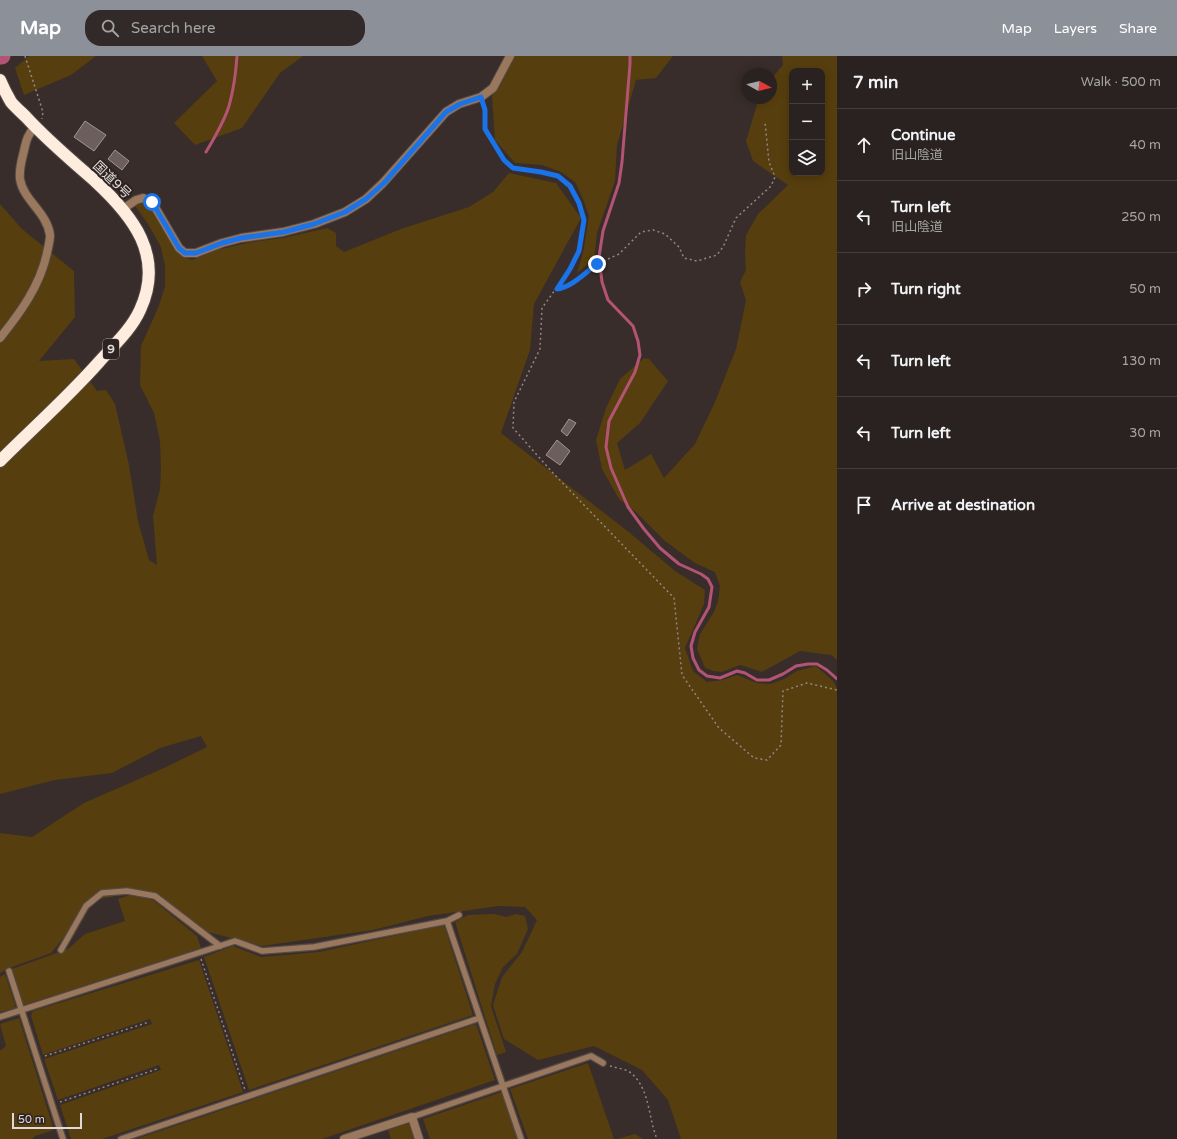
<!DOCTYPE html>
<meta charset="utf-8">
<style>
:root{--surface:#2a2220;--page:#322a29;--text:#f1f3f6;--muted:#a5a4a5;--line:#463f3e;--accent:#8c9099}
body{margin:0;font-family:"Varela Round","Noto Sans JP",sans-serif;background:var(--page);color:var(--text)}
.controls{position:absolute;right:12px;top:12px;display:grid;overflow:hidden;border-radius:8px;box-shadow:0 2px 10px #0003}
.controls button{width:36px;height:36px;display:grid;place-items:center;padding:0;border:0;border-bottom:1px solid var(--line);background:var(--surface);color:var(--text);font:20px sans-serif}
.compass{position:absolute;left:741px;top:12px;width:36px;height:36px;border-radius:50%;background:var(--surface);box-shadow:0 2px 10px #0003;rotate:98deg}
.scale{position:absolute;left:12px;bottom:10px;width:70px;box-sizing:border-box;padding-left:4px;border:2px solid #e0d9d7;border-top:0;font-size:11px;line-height:14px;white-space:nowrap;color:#e0d9d7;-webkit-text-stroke:3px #2d2320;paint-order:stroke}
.stop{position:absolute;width:12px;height:12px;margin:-9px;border:3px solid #1a73e8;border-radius:50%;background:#fff}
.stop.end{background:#1a73e8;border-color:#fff;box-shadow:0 1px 4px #0008}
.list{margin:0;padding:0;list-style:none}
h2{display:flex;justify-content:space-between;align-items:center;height:52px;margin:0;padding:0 16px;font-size:17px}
h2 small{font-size:13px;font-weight:400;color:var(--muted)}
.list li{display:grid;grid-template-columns:26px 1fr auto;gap:12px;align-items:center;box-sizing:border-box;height:72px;padding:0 16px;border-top:1px solid var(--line)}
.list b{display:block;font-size:15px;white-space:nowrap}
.list p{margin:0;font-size:13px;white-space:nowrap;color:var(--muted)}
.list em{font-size:13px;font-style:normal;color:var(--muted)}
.icon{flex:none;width:22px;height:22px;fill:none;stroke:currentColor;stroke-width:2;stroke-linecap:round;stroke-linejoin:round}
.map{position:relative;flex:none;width:837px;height:1083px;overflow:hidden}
header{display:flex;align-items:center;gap:24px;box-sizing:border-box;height:56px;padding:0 20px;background:var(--accent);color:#fff}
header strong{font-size:19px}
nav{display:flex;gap:22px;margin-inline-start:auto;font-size:14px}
.search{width:280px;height:36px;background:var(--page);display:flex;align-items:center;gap:10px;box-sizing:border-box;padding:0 14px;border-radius:16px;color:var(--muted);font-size:15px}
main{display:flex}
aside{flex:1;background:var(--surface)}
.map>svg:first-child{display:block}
.green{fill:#563e0e;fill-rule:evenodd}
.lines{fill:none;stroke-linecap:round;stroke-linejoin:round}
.stream{stroke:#b45474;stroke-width:3}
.river{stroke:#b45474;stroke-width:17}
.building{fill:#6b5e5d;stroke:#a39594}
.lane-casing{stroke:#534946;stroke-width:8}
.street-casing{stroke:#534946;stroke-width:10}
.highway-casing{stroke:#534946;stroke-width:14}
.path{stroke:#918885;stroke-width:1.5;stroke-dasharray:2 3;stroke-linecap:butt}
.lane{stroke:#9a785d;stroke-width:5.5}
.street{stroke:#9a785d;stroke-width:8}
.highway{stroke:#feeddf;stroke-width:12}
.route{stroke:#1a73e8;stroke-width:5}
.labels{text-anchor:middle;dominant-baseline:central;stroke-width:4;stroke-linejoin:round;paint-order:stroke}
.shield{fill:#2d2320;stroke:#aaa2a0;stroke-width:1}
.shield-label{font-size:12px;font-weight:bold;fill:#e0d9d7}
.street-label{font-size:13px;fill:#e0d9d7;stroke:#2d2320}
</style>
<header>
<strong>Map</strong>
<div class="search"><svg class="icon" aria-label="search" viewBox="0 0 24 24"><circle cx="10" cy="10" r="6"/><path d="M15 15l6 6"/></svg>Search here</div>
<nav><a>Map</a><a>Layers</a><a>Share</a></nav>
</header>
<main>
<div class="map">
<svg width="837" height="1083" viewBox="0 0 837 1083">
<rect width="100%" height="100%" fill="#382d2a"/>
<path class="green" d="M29,0H96L71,19L24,39L15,12Z
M202,0H303L280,17L242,72L195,89L174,67L217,25Z
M506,0H673L656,22L636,24L617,89L615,125L597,177L594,204L577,217L583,197L589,160L583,143L575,126L561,116L542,109L515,107L495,84L492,40L505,16Z
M782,0H837V604L831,599L800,595L762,616L740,609L722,616L713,615L705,612L697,593L700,578L714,556L718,545L720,530L715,516L695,507L665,485L636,456L619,443L602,413L596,384L606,352L620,323L644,302L649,303L668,325L640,367L617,387L625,414L651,398L664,422L695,388L715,346L736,293L746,244L740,226L746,214L745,198L746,179L758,158L788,129L753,105L746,85L759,42H771V23L783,9ZM792,15H822V117H792Z
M509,117L556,127L581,162L534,248L530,294L501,377L630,477L675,515L705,534L704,548L685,592L693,615L707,626L723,624L737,619L757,627L770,628L784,623L797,615L816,610L833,625L837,632V1083H681L668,1044L642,1014L594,990L538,1004L504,983L493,949L502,921L522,896L537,864L525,851L498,850L428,860L373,874L262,890L204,875L165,844L135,836L95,844L51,897L12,911L0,917V777L32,781L84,747L164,712L207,691L201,680L160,692L112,717L55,724L0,738V148L22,173L74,215L75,261L39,305L74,303L97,335L106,334L115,348L129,409L138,465L149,504L157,509L153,460L160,433L161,413L160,385L154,357L140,329L141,290L158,252L165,231V210L161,191L148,168L135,150L139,146L145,147L156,159L179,196L184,201L192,204L217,194L252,186L283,182L327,172L336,177V190L344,196L401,173L469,151L493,136Z
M130,839L153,844L197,880L201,892L24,949L12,913L68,893L85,878L125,865L118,843Z
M495,858L506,861L516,858L525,860L528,873L517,898L503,911L495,928L491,950L506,996L497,999L455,866L468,859Z
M444,869L473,959L249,1034L204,901L233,890L261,901L319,896Z
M199,904L243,1036L102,1083H71L60,1049L161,1014L159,1009L58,1044L44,1003L152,968L150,963L43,999L31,960L33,955Z
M5,918L16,952L0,956V921Z
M19,962L54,1074L35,1080L32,1083H0V995L6,990L0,968Z
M476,968L495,1024L322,1083H136Z
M588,1007L614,1083H528L510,1033Z
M502,1036L518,1083H430L423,1063Z
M410,1067L415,1083H391L388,1074Z
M635,1078L643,1083H617Z"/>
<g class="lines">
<path class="stream" d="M630,0V8L622,106L619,127L603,175L599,201L602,226L608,244L633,270L638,285L640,299L635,316L609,365L606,391L611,412L628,451L644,473L660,492L679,508L701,518L708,523L712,531L709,551L695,576L691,590L693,602L699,614L707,620L720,622L737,615L745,617L757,624H769L783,618L796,610L808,608H817L827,614L837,623
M206,96C215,81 224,66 229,50C233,36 236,15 237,0"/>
<path class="river" d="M0,0H2"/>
</g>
<path class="building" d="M85,65L106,79L94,95L74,81Z
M115,94L129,105L122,114L108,103Z
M569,363L576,367L567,380L561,375Z
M557,384L570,395L560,409L546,399Z"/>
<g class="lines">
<g class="lane-casing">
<path id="lane" d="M447,865L521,1083
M61,894L86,850L102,837L127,835L155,840L220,890
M9,915L63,1083
M0,961L235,885L262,895L314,891L447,865L459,859
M412,1061L591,1000L603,1007
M121,1083L480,962"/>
</g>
<g class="street-casing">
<path id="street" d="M123,153L136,144L143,142L152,146L179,192L185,197H196L222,187L241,182L283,176L314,168L345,156L366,143L383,127L446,56L459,48L481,41L493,32L510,0
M0,282C20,257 40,230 47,197C48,192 50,185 50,179C47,156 23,144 20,123C19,114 21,107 23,99C26,87 26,80 35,71
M344,1083L412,1061L419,1083"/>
</g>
<g class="highway-casing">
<path id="highway" d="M0,24C3,31 7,39 11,46C15,51 21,56 26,61C47,84 71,104 95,125C133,160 165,200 140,254C131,274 113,290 99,306C68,341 33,372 0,405"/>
</g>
<path class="path" d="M25,0L43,56L42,63
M483,49L485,54V73L504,103L513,112L541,116L558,121L570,130L579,147L584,164L579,195L570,213L542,252L540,293L514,346L513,372L553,417L674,542L682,619L719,672L754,702L767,704L781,689L783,635L807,627L837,634
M557,233L563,232L577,224L597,208L619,198L641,176L653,174L665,178L679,191L684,202L697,205L717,199L723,191L736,162L771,130L775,121L769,106L765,66
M201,903L245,1034
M45,1000L149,966
M610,1010C617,1012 626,1013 631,1017C650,1033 648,1061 657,1083
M60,1046L157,1013"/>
<use href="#lane" class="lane"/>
<use href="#street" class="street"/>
<use href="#highway" class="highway"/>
</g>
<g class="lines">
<path class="route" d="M152,146L179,192L185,197H196L222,187L241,182L284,176L314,168L345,156L366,143L384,127L446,56L460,48L481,41L485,54V73L504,104L513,112L541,116L558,120L570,130L579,147L584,164L579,195L570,213L557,233C572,231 585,217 597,208"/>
</g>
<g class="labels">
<rect class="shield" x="103" y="283" width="16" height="20" rx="3"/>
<g class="shield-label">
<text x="111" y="293">9</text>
</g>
<g class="street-label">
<text transform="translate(112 124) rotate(44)">国道9号</text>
</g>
</g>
</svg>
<div class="controls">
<button>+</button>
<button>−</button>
<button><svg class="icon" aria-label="layers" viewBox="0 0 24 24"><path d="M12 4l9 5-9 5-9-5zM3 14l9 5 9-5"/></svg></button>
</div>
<svg class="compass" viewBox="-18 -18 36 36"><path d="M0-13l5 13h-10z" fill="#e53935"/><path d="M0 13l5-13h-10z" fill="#a5a4a5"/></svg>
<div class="scale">50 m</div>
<div class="stop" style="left:152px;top:146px"></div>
<div class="stop end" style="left:597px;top:208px"></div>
</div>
<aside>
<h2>7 min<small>Walk · 500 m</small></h2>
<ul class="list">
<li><svg class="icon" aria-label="ahead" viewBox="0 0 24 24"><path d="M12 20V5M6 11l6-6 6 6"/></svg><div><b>Continue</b><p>旧山陰道</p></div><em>40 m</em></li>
<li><svg class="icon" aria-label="left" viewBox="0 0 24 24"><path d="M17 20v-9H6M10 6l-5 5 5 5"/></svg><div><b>Turn left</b><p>旧山陰道</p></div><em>250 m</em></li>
<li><svg class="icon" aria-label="right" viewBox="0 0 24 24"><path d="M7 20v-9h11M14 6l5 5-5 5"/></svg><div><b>Turn right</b></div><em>50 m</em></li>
<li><svg class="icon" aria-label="left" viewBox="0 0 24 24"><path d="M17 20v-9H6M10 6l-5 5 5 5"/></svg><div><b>Turn left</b></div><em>130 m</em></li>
<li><svg class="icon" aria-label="left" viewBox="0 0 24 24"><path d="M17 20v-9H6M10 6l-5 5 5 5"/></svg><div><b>Turn left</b></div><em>30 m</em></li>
<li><svg class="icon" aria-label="arrive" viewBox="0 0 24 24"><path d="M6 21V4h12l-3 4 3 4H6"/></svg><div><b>Arrive at destination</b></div></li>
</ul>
</aside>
</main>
